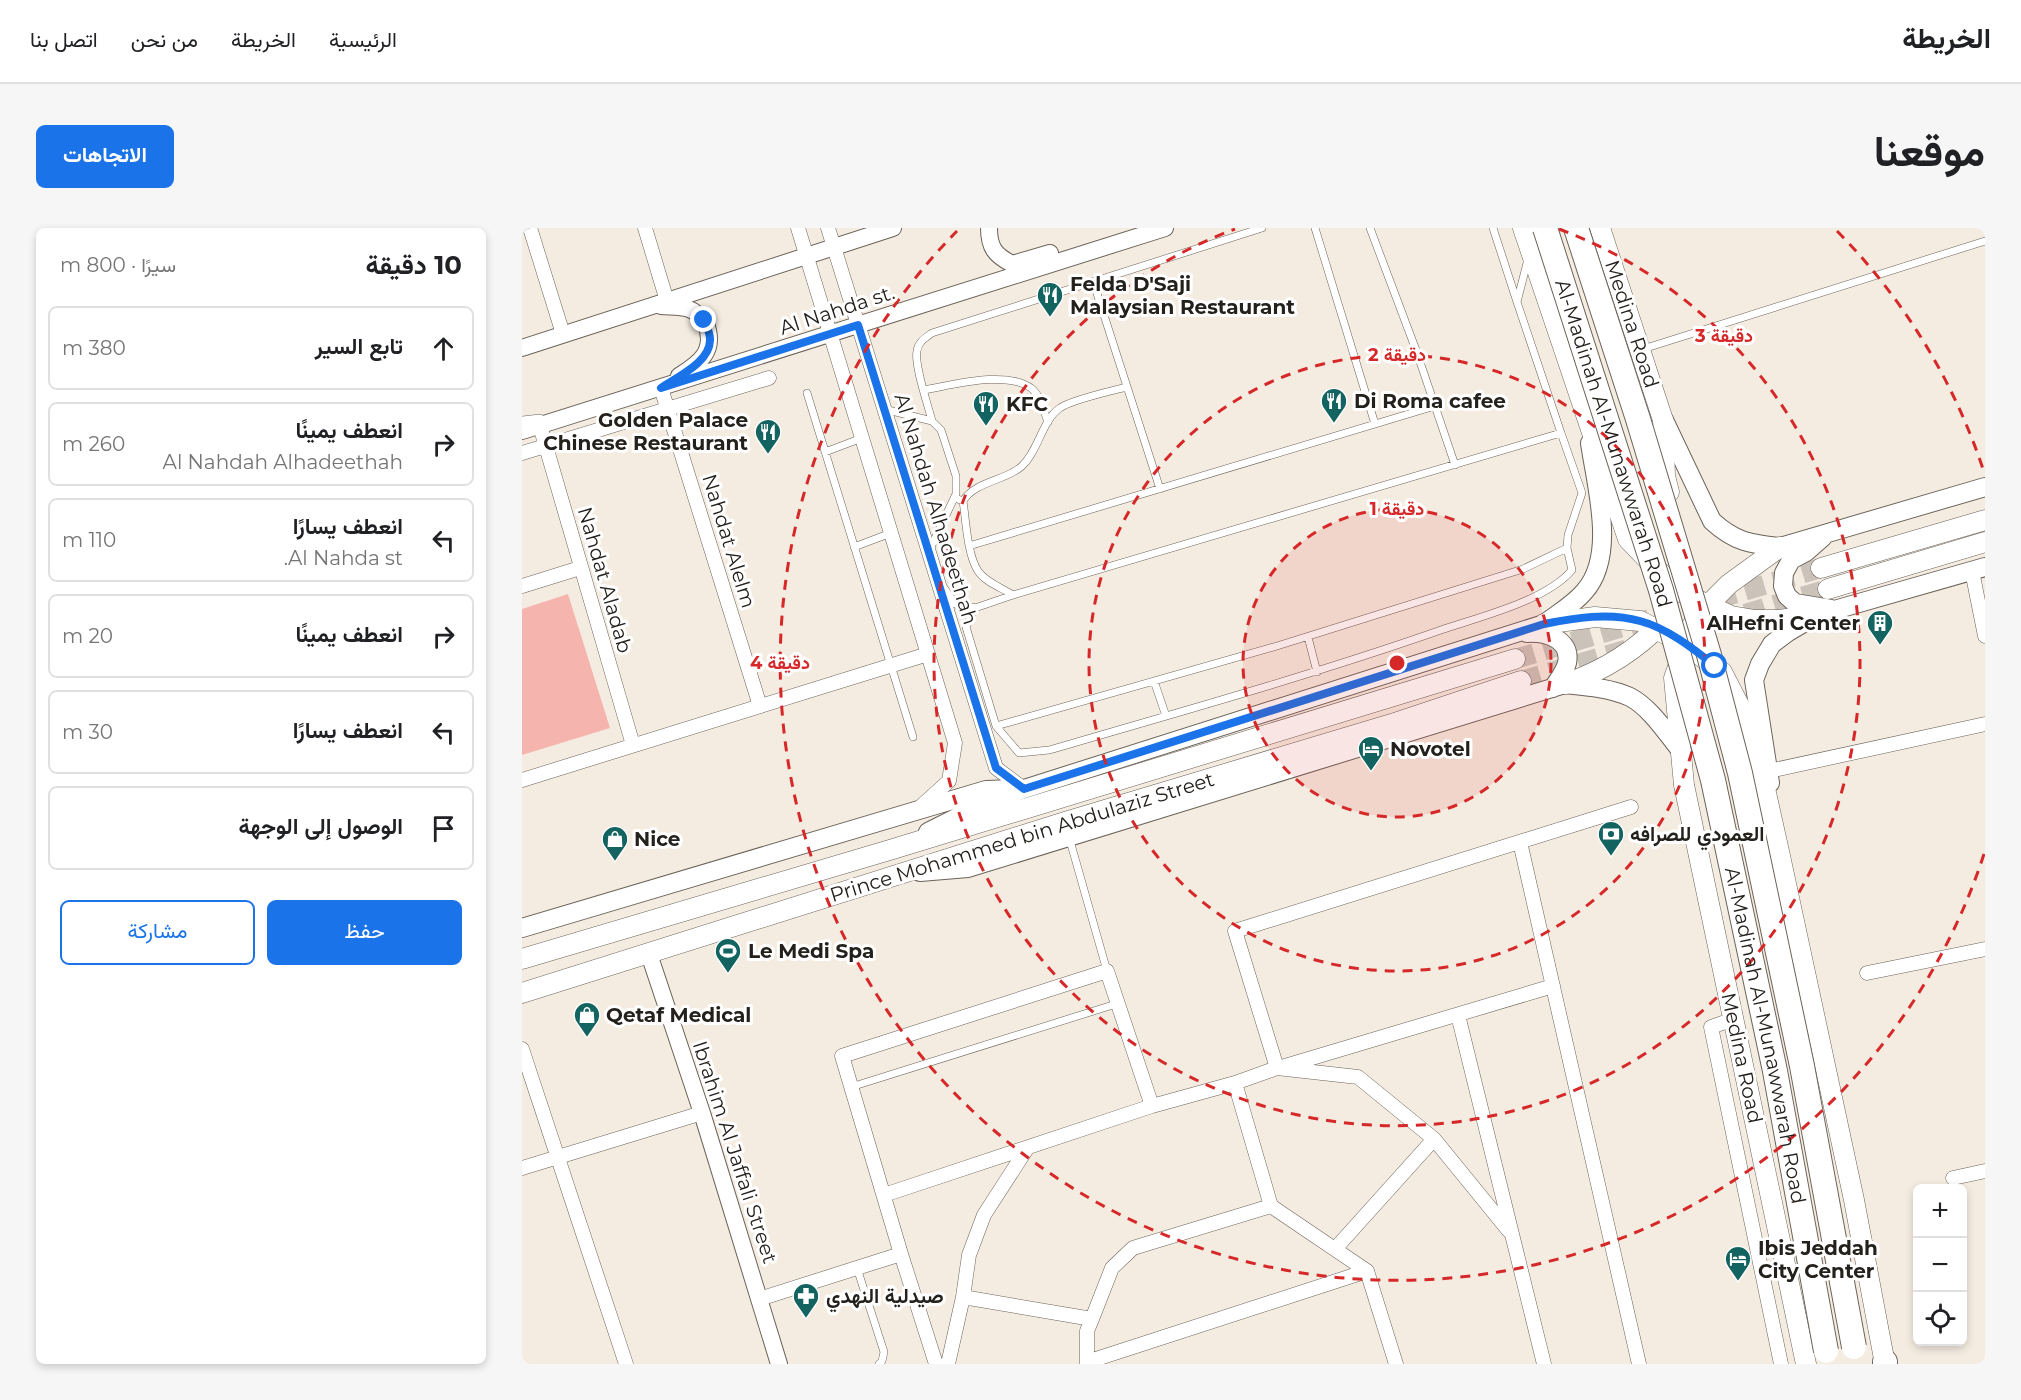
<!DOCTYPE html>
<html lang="ar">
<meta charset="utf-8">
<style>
:root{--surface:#fff;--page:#f6f6f6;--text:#202124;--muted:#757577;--line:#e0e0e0;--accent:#1a73e8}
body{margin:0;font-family:Montserrat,Vazirmatn,sans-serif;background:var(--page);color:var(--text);direction:rtl}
.controls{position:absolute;right:18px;bottom:18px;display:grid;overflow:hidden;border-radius:9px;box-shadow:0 3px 9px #0003}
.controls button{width:54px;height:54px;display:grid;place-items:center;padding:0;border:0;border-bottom:2px solid var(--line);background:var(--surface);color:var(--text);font:30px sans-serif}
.stop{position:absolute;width:18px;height:18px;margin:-14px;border:4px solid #1a73e8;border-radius:50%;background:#fff}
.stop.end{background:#1a73e8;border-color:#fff;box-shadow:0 2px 6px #0008}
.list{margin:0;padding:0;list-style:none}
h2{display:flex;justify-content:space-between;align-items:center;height:78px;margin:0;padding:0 24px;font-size:26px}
h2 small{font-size:20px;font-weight:400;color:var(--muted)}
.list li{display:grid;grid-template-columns:39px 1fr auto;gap:18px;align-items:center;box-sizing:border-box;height:84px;margin:0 12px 12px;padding:0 12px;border:2px solid var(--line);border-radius:9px}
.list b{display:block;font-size:22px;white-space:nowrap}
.list p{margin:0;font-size:20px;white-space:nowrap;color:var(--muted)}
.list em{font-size:20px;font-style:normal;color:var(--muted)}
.actions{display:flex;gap:12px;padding:18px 24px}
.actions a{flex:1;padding:14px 0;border:2px solid var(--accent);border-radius:9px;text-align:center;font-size:21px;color:var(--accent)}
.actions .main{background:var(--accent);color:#fff}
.icon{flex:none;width:33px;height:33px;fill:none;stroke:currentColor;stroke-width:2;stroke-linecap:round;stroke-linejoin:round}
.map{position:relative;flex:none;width:1463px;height:1136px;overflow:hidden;direction:ltr;border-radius:9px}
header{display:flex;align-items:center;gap:36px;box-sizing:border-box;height:84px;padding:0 30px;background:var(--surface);border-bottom:2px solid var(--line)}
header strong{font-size:28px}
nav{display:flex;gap:33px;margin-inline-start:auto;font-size:21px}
.intro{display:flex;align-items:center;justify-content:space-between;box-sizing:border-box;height:144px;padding:0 36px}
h1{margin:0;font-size:42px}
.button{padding:15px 27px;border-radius:9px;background:var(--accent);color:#fff;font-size:21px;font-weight:700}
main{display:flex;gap:36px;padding:0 36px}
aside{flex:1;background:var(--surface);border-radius:9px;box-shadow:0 3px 9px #0003}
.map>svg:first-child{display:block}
.green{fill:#f5b5ae}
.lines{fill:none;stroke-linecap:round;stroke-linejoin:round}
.primary-tunnel{stroke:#cbc3ba;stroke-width:20;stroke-dasharray:20 10;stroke-linecap:butt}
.service-casing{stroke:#6b6359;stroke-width:8}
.minor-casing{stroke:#6b6359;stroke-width:15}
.tertiary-casing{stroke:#6b6359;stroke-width:18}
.secondary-casing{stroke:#6b6359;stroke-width:20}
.primary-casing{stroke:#6b6359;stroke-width:21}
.motorway-casing{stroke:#6b6359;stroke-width:26}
.service{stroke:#fff;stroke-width:7}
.minor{stroke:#fff;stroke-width:14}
.tertiary{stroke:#fff;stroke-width:16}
.secondary{stroke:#fff;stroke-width:18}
.primary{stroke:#fff;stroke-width:20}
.motorway{stroke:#fff;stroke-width:24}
.motorway-bridge-casing{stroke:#6b6359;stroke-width:26;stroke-linecap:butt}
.motorway-bridge{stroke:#fff;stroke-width:24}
.route{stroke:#1a73e8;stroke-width:8}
.ring{fill:none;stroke:#d62828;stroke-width:3;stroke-dasharray:10 8}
.labels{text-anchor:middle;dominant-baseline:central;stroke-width:6;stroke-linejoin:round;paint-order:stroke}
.poi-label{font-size:20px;font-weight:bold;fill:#24211d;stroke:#fff;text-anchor:start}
.street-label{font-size:20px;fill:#24211d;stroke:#fff}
.centre{fill:#d62828;stroke:#fff;stroke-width:3}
.ring-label{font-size:18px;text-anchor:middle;font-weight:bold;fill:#d62828;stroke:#fff;stroke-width:6;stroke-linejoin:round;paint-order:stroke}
</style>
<header>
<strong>الخريطة</strong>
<nav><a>الرئيسية</a><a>الخريطة</a><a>من نحن</a><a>اتصل بنا</a></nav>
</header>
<div class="intro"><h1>موقعنا</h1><a class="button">الاتجاهات</a></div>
<main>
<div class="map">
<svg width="1463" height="1136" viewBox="0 0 1463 1136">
<rect width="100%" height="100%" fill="#f5ece1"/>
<path class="green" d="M46,366L88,500L0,527V381Z"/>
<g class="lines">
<path class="primary-tunnel" d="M1166,403L1306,361
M993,431L1299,340
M999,453L1106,421"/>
<g class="service-casing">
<path id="service" d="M793,0L853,196
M848,0L894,122L933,237
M971,0L995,74
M1006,31L995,74L1039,205
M571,53L638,261
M1121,121L1463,13
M402,162C431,157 484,142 509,160C518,166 522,184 526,194
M285,165L391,509
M362,181L410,193L419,202L434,248V266L408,321
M0,192L18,190
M410,193C406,177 392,137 395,123C396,114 403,110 410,105L740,0
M303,224L340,210
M433,270L441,273C453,253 484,253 500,238C517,222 520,192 538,180C549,172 589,163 605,159
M441,273C444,292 445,326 456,343C463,354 480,360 491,367
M447,318L913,178
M332,319L369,305
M423,361L433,376L453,380L491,367L1039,205L1060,265L1046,307L1045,320L1001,341L755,418L474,498L497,525L527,522C658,484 790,447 919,402C957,389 1024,373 1050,342L1045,320
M453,380L444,399L474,498
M786,409L795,444
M632,453L644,488
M547,609L585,743
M329,859L594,776
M335,1040L362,1124L360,1133L357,1136"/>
</g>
<g class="minor-casing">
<path id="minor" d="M8,0L41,106
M123,0L145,73
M276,0L433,515L427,553L396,581
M306,0L474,540L502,561
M139,160L238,478
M18,198L111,517
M0,225L247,150
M1450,343L1463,408
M0,358L58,340
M1247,543L1463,496
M0,552L406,426
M998,614L1117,1136
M1345,745L1463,721
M936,787L1022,1136
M1212,791L1189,799L1259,1136
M0,821L104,1136
M763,838L1031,758
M755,840L836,849L912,911L987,1003
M0,940L180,885
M1431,950L1463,943
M362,967L630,878
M749,978L845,1043L874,1136
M813,1021L912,911
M379,1026L414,1136
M441,1069L570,1091
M237,1071L379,1026L320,828L585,743L630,878L713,855L755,840L713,703L1109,579
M565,1134L845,1043
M426,1136L441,1069L447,1027L462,987L506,919
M565,1136V1103L570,1091L590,1040L611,1020L749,978L713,855"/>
</g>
<g class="tertiary-casing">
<path id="tertiary" d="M467,0C467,20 473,27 490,36L528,25
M139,78C148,79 158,78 167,81C173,83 181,90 184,96C194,123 178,135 157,148
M0,120L371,0
M0,203L643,0
M127,726L180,885L257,1136"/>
</g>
<g class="secondary-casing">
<path id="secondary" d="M1142,192L1190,293C1213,314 1228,316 1258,319L1463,259
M1301,309L1284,324L1269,332L1262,345L1261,358L1265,368L1273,375L1309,381
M1005,405C1022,404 1050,410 1045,435C1043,444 1036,452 1031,460
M1248,555L1232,452L1238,436L1250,416L1266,404L1295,387L1463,339
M406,604L454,580L502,561L1022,396C1035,386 1051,377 1062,364C1095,328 1074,258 1068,215
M398,644L446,640L1043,456C1063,458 1089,460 1108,469C1129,480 1145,506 1160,524
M0,700L464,562L491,561"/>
</g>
<g class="primary-casing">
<path id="primary" d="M1001,0L1106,311L1145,352L1161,365L1209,388L1233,392H1257L1295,387
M1078,0L1141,192L1143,248L1147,264
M1299,340L1463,292
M1306,361L1463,314
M1022,396L1073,389L1118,393L1163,416L1200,444L1219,481L1242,556L1258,628L1332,972L1363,1136
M1169,399L1185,378L1207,356L1258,319
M1157,436L1152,450L1162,557L1284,1136
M1043,456C1081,443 1116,421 1143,392
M0,731L371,621L993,431
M0,765L543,594L876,494L999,453"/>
</g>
<g class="motorway-casing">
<path id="motorway" d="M1363,1134V1136"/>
</g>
<use href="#service" class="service"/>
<use href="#minor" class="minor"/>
<use href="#tertiary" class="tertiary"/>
<use href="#secondary" class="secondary"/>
<use href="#primary" class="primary"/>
<use href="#motorway" class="motorway"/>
<g class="motorway-bridge-casing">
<g id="motorway-bridge">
<path id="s1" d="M1023,0L1139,362L1191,552L1253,843L1304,1123"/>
<path d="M1054,0L1116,191L1187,427L1218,545L1280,838L1332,1119"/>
</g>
</g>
<use href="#motorway-bridge" class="motorway-bridge"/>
</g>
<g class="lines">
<path class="route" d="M182,92C184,98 188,104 188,111C189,134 155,149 139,160L336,97L474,540L502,561L1022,396C1052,390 1087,384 1118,393C1145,400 1172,421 1193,438"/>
</g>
<circle cx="875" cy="435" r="154" fill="#d62828" fill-opacity=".12"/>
<g class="ring">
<circle cx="875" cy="435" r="154"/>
<circle cx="875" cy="435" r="308"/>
<path d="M1037 1A463 463 0 1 1 713 1"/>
<path d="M1462 626A617 617 0 1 1 435 3M1315 3A617 617 0 0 1 1462 244"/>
</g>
<defs>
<g id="restaurant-pin" transform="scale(1.35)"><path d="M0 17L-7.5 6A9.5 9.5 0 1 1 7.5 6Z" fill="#136360" stroke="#fff"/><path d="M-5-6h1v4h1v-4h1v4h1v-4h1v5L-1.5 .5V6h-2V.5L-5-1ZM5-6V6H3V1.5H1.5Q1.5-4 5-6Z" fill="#fff"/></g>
<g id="building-pin" transform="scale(1.35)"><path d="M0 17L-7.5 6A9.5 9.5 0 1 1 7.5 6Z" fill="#136360" stroke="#fff"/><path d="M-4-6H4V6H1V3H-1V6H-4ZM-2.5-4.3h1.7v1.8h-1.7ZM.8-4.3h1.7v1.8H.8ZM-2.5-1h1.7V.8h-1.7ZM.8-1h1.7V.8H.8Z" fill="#fff"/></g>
<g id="hotel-pin" transform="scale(1.35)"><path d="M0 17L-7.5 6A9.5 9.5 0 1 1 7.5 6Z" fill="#136360" stroke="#fff"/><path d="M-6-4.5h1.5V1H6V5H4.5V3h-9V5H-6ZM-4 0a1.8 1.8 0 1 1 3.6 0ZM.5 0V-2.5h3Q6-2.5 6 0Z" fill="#fff"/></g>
<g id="bank-pin" transform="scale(1.35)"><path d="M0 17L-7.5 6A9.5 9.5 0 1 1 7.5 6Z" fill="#136360" stroke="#fff"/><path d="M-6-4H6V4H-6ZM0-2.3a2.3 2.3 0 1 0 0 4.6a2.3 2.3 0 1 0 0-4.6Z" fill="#fff"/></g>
<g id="shop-pin" transform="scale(1.35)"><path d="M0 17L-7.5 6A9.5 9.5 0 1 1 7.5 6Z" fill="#136360" stroke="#fff"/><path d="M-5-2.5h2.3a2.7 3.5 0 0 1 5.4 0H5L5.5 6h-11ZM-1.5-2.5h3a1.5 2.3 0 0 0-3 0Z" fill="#fff"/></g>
<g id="stadium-pin" transform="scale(1.35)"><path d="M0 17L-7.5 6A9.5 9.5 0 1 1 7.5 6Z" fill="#136360" stroke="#fff"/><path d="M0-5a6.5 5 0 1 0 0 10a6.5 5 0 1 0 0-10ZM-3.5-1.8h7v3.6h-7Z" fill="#fff"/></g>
<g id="pharmacy-pin" transform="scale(1.35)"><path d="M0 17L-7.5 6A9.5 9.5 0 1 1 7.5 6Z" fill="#136360" stroke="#fff"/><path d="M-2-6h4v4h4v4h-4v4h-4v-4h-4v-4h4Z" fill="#fff"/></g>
</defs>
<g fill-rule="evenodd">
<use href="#restaurant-pin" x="528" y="67"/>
<use href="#restaurant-pin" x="812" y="173"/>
<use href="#restaurant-pin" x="464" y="176"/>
<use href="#restaurant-pin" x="246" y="204"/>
<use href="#building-pin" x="1358" y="395"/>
<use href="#hotel-pin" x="849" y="521"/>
<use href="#bank-pin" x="1089" y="606"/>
<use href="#shop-pin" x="93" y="611"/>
<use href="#stadium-pin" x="206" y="723"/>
<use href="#shop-pin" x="65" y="787"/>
<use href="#hotel-pin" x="1216" y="1031"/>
<use href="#pharmacy-pin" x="284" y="1068"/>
</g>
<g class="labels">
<g class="poi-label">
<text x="548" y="56">Felda D'Saji<tspan x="548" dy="23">Malaysian Restaurant</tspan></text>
<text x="832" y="173">Di Roma cafee</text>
<text x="484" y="176">KFC</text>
<text x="226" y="192" text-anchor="end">Golden Palace<tspan x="226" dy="23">Chinese Restaurant</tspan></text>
<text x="1338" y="395" text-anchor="end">AlHefni Center</text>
<text x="868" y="521">Novotel</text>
<text x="1108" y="606">العمودي للصرافه</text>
<text x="112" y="611">Nice</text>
<text x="226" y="723">Le Medi Spa</text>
<text x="84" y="787">Qetaf Medical</text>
<text x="1236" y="1020">Ibis Jeddah<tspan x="1236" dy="23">City Center</tspan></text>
<text x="304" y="1068">صيدلية النهدي</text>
</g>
<g class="street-label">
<text transform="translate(315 82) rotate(-18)">Al Nahda st.</text>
<text transform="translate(1110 96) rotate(72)">Medina Road</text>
<text stroke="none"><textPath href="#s1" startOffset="226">Al-Madinah Al-Munawwarah Road</textPath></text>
<text transform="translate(414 281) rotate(73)">Al Nahdah Alhadeethah</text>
<text transform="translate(207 313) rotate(73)">Nahdat Alelm</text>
<text transform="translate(83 352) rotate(74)">Nahdat Aladab</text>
<text transform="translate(500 609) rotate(-17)">Prince Mohammed bin Abdulaziz Street</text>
<text stroke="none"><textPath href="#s1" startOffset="838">Al-Madinah Al-Munawwarah Road</textPath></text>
<text transform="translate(1220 830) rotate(78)">Medina Road</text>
<text transform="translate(213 924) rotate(72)">Ibrahim Al Jaffali Street</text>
</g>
</g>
<circle cx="875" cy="435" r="9" class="centre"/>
<g class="ring-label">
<text x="1202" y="114">3 دقيقة</text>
<text x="875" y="133">2 دقيقة</text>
<text x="875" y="287">1 دقيقة</text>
<text x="258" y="441">4 دقيقة</text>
</g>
</svg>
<div class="controls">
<button>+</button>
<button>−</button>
<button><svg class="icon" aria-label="locate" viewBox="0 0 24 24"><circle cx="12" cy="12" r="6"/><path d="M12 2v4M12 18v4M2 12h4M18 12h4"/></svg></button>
</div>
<div class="stop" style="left:1193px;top:438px"></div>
<div class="stop end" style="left:182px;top:92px"></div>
</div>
<aside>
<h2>10 دقيقة<small>سيرًا · 800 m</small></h2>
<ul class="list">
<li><svg class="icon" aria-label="ahead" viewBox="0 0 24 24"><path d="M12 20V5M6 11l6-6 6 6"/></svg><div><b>تابع السير</b></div><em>380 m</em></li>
<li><svg class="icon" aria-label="right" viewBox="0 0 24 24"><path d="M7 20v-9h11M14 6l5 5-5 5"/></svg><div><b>انعطف يمينًا</b><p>Al Nahdah Alhadeethah</p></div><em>260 m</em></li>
<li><svg class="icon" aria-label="left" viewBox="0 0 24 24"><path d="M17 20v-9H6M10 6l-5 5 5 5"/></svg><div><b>انعطف يسارًا</b><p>Al Nahda st.</p></div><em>110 m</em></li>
<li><svg class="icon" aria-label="right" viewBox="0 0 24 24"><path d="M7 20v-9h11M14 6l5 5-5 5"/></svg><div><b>انعطف يمينًا</b></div><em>20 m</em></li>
<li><svg class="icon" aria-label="left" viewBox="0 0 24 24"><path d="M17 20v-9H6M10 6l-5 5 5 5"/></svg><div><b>انعطف يسارًا</b></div><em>30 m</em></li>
<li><svg class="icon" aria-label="arrive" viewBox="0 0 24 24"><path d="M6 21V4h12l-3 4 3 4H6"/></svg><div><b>الوصول إلى الوجهة</b></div></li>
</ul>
<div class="actions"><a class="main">حفظ</a><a>مشاركة</a></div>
</aside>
</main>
